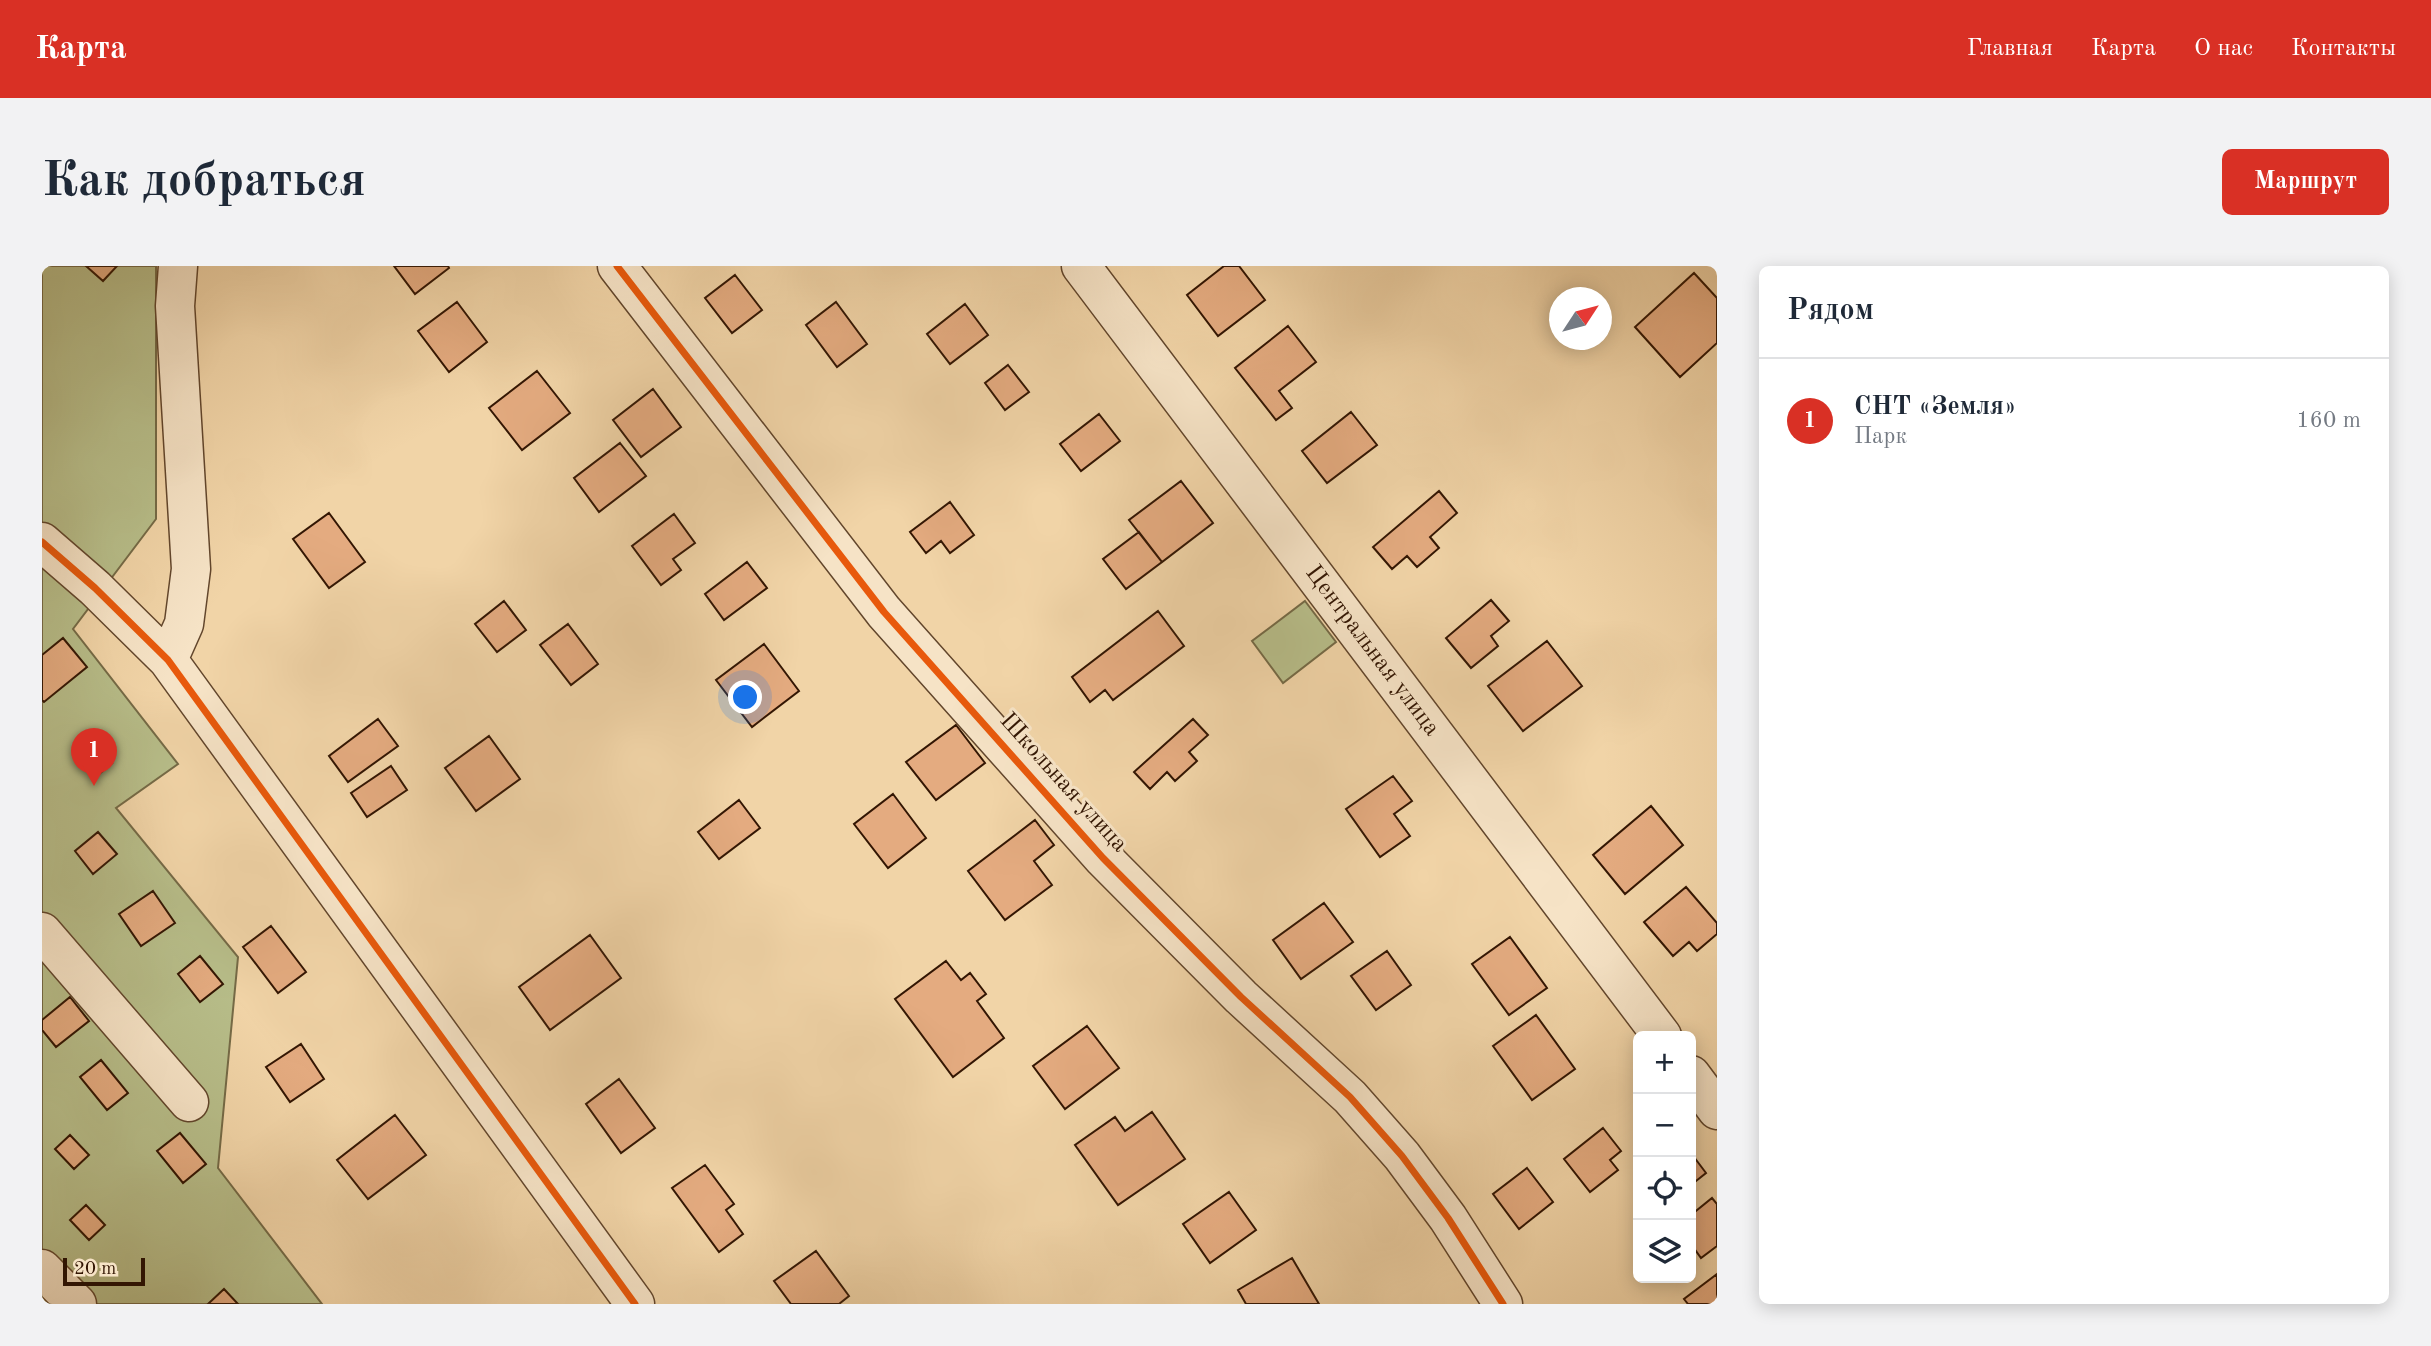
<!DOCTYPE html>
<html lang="ru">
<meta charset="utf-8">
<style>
:root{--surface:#fff;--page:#f2f2f3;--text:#1f2937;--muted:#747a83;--line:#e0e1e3;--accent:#d93025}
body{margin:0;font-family:"Old Standard TT",serif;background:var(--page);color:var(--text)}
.controls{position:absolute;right:21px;bottom:21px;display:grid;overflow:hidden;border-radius:10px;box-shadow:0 4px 18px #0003}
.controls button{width:63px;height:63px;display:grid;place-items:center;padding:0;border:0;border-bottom:2px solid var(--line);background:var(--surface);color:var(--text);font:35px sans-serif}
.compass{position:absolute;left:1507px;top:21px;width:63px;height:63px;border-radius:50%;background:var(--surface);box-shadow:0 4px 18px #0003;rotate:54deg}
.scale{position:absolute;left:21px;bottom:18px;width:82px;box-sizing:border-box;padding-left:7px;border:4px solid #331603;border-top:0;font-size:19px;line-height:24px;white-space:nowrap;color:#331603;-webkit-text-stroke:5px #f6e3c6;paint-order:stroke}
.you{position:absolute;left:704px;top:432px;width:24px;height:24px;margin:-18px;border:5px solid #fff;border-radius:50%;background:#1a73e8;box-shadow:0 0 0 10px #1a73e833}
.badge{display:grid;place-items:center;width:46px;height:46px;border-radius:50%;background:var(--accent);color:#fff;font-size:23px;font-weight:700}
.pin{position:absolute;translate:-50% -58px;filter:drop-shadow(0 2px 4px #0008)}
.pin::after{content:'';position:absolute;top:37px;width:24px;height:21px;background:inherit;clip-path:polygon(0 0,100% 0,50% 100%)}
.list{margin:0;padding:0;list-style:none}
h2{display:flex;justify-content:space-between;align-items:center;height:91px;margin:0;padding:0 28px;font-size:30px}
h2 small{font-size:23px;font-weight:400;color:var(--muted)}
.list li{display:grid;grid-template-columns:46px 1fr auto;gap:21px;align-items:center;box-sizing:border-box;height:126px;padding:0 28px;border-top:2px solid var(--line)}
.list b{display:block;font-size:26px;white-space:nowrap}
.list p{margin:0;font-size:23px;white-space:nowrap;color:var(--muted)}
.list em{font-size:23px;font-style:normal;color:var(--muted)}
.icon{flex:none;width:38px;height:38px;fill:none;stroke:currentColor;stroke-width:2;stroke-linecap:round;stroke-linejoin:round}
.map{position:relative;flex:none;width:1675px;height:1038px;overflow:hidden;border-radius:10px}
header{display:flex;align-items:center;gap:42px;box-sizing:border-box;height:98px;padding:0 35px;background:var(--accent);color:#fff}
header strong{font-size:33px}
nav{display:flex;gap:38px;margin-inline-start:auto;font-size:24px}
.intro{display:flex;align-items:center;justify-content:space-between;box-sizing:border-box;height:168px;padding:0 42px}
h1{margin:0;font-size:49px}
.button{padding:18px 32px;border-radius:10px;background:var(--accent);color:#fff;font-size:24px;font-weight:700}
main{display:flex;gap:42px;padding:0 42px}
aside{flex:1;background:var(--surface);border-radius:10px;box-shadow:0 4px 18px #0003}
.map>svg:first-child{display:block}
.green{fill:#b7bd89;stroke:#756a46;stroke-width:2}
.building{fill:#e4ab80;stroke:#331603;stroke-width:2}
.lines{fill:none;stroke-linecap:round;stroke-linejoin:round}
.minor-casing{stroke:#62462c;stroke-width:41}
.minor{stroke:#f6e3c6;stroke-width:38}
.cycleway-casing{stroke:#f6e3c6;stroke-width:11}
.cycleway{stroke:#e8590c;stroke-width:7}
.labels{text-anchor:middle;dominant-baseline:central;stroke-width:6;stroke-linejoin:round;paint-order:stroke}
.street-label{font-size:24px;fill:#331603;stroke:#f6e3c6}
</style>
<header>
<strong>Карта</strong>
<nav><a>Главная</a><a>Карта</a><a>О нас</a><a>Контакты</a></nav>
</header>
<div class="intro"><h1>Как добраться</h1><a class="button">Маршрут</a></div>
<main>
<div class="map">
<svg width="1675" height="1038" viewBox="0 0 1675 1038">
<rect width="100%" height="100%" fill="#f1d4a7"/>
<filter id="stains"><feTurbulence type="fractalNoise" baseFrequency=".00286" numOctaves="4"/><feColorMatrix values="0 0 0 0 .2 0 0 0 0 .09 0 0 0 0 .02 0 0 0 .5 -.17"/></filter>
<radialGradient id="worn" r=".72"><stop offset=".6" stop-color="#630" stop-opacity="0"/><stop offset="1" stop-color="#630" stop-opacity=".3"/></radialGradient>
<path class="green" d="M0,0H114V253L31,363L136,498L74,542L196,691L176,902L280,1038H0Z
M1263,335L1294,376L1241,417L1210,375Z"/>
<path class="building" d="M44,0H75L61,15Z
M352,0H406L407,2L373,28Z
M1182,0H1197L1223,34L1176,70L1145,29Z
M1652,7L1675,32V77L1638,111L1593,61Z
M693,9L720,44L690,67L663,32Z
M415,36L445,76L407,106L376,65Z
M794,36L825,78L795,101L764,59Z
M923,38L946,69L908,98L885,68Z
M1246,60L1274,96L1237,125L1250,142L1234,154L1193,102Z
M966,99L987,126L963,144L943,117Z
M495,105L528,147L480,184L447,142Z
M611,123L639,161L599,191L571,154Z
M1309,146L1335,179L1285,217L1260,185Z
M1057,148L1078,175L1039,205L1018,178Z
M578,177L604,210L557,246L532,212Z
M1139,215L1171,257L1120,296L1087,254Z
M1397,225L1415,247L1388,271L1397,282L1375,301L1365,290L1350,303L1331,281Z
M908,236L932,269L908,287L899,275L884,287L868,266Z
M287,247L323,296L287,322L251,273Z
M632,248L653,277L631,293L639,304L619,319L590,280Z
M1097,266L1120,296L1084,323L1061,293Z
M705,296L725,322L682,354L663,328Z
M1449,334L1467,355L1449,370L1456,380L1429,402L1404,372Z
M462,335L484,364L455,386L433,358Z
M1116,345L1142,380L1071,434L1063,424L1048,436L1030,411Z
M526,358L556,398L529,419L498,379Z
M21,372L45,401L2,436L0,434V389Z
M1505,375L1540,420L1481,465L1446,420Z
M722,378L757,425L710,461L674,414Z
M336,453L356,480L306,516L287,490Z
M1151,453L1166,469L1147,486L1155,495L1133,515L1125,506L1108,523L1092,506Z
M914,459L943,497L894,534L864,496Z
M447,470L478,513L434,545L403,502Z
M51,474L70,497L52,512L33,489Z
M349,500L365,524L325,551L309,527Z
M1351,510L1370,535L1352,548L1368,570L1338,591L1304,543Z
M851,528L884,572L846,602L812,558Z
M697,534L718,562L677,593L656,566Z
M1609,540L1641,579L1583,628L1551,589Z
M993,554L1012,579L992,595L1010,619L963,654L926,605Z
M56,566L75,588L51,608L33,585Z
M1644,621L1675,657V668L1655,685L1647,676L1631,690L1602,656Z
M111,625L133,657L99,680L77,648Z
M1282,637L1311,676L1259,713L1231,674Z
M229,660L264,706L236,727L201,681Z
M548,669L579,712L508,764L477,721Z
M1468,671L1505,722L1467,749L1430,698Z
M1345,685L1369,719L1334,744L1309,710Z
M158,690L181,718L158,736L136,708Z
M904,695L919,714L928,707L944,728L935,735L962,772L911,811L853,733Z
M28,731L47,755L14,781L0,764V754Z
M1494,749L1533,803L1490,834L1451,780Z
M1045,760L1077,802L1023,843L991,800Z
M259,778L282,813L248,836L224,801Z
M59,794L86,827L65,844L38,811Z
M577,813L613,862L579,887L544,838Z
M1110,846L1143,893L1076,939L1033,879L1073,851L1083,865Z
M353,849L384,889L326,933L295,894Z
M1561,862L1579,885L1568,894L1576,904L1548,926L1522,893Z
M138,867L164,898L141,917L115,885Z
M28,869L47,889L32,903L13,883Z
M1649,887L1664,907L1649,919Z
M663,899L692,938L684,944L701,968L677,986L630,922Z
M1485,902L1511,936L1477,963L1451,928Z
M1187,926L1214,964L1168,997L1141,958Z
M1670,932L1675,938V980L1659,992L1649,978V949Z
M44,939L63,959L47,974L28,954Z
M774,985L807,1030L797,1038H749L732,1015Z
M1250,992L1277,1038H1204L1196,1024Z
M1675,1008V1038H1646L1642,1033Z
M182,1023L196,1038H166Z"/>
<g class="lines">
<g class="minor-casing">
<path id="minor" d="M575,0L842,346L1061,592L1199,731L1308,831L1360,890L1406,952L1461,1038
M1039,0L1620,770
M0,276L53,322L126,394L593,1038
M126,394L142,358L149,303L133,40L136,0
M0,666L147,836
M1649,809L1675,844
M0,1003L35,1038"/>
</g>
<use href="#minor" class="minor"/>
<g class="cycleway-casing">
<path id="cycleway" d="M575,0L842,346L1061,592L1199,731L1308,831L1360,890L1406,952L1461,1038
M0,276L53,322L126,394L593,1038"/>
</g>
<use href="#cycleway" class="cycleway"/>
</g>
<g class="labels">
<g class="street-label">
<text transform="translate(1330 385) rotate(53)">Центральная улица</text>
<text transform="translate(1021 517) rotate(48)">Школьная улица</text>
</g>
</g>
<rect width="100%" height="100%" filter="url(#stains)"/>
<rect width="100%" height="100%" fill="url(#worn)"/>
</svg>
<div class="controls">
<button>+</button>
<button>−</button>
<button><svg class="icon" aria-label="locate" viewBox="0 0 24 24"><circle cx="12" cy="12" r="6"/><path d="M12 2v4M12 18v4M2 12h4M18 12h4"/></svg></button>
<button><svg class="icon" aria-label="layers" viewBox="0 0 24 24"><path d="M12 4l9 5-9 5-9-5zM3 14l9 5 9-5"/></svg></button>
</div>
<svg class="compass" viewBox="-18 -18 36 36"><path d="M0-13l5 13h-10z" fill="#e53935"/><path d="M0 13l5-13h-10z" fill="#747a83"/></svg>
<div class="scale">20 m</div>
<div class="you"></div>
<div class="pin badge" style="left:52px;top:520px">1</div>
</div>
<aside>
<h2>Рядом<small></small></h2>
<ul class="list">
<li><span class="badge">1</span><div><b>СНТ «Земля»</b><p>Парк</p></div><em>160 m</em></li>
</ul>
</aside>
</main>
